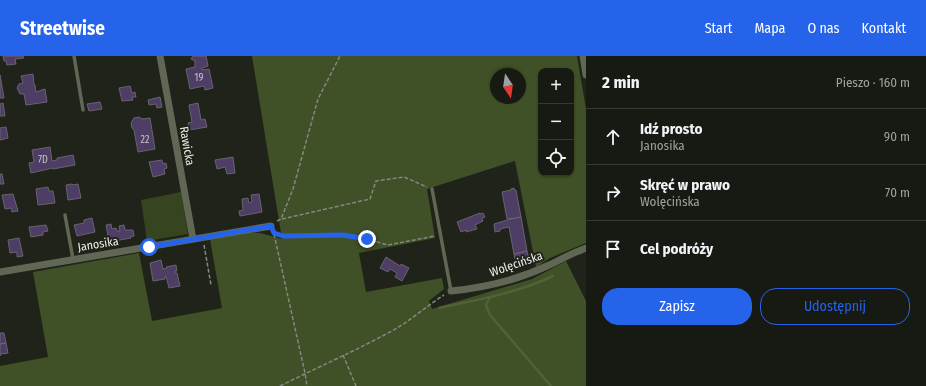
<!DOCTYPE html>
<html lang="pl">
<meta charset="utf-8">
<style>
:root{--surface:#171a13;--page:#242721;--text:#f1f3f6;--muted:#9ea1a0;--line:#363833;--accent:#2563eb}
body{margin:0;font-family:"Fira Sans Condensed",sans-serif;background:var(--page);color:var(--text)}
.controls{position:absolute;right:12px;top:12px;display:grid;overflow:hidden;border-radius:8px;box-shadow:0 1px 3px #0004}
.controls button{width:36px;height:36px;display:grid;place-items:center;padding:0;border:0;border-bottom:1px solid var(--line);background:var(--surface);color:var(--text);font:20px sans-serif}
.compass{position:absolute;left:490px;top:12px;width:36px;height:36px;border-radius:50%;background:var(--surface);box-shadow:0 1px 3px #0004;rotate:167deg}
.stop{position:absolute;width:12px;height:12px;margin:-9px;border:3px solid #2563eb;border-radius:50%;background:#fff}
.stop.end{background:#2563eb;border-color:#fff;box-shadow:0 1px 4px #0008}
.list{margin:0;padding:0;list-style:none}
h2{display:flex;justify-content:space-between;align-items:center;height:52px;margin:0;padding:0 16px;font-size:17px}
h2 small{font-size:13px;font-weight:400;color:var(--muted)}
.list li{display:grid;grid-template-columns:26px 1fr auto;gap:12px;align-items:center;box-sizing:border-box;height:56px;padding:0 16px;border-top:1px solid var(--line)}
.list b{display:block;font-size:15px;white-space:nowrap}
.list p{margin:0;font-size:13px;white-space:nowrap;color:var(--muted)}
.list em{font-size:13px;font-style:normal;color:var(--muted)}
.actions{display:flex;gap:8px;padding:12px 16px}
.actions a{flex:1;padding:9px 0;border:1px solid var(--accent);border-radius:16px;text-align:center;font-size:14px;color:var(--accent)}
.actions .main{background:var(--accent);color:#fff}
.icon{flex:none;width:22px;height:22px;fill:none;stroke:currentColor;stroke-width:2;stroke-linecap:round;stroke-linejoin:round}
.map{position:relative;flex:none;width:586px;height:330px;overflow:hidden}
header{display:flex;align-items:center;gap:24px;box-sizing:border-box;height:56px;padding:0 20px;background:var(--accent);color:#fff}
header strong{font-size:19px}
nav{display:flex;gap:22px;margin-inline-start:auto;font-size:14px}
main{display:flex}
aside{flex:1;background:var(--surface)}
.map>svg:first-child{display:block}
.green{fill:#36451f}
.forest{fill:#405027;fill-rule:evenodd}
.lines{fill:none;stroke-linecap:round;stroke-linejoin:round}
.stream{stroke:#516238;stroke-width:2.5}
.building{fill:#4e3e65;stroke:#67636f}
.path{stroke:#858880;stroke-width:1.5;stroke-dasharray:4 2;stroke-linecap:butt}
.service{stroke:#606855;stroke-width:3.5}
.minor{stroke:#606855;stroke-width:7}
.route{stroke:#2563eb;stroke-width:5}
.labels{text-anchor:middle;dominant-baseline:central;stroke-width:4;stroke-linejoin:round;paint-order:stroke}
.number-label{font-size:10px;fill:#c4c3c7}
.street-label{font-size:12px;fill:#ecefe8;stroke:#1f2319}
</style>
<header>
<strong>Streetwise</strong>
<nav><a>Start</a><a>Mapa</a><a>O nas</a><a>Kontakt</a></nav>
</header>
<main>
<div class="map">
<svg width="586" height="330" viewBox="0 0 586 330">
<rect width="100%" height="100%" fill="#1f2319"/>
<path class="green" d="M181,136L188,178L147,185L141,144Z"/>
<path class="forest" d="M252,0H577L586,53V187L550,202L536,211L515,105L427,133L435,182L359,197L366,236L442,222L444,233L429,245L432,253L532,223L566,205L586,245V330H0V310L48,301L33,216L139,197L152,265L222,252L210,183L248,176L260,177L282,183ZM541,15H571V117H541ZM496,18H520V42H496Z"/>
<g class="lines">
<path class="stream" d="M490,241L486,249L490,259L551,330
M439,252C477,244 517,237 553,220"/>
</g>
<path class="building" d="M3,0H23L24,2L15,3L16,8L7,9L6,5H4Z
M193,0H206L208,10L202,12V14L209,13L213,32L205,34L204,30L190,33L186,13L195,11V5L191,3Z
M33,18L34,29H35L36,36L45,33L47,46L26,49L24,38H20L17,32L19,28L23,27L21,20Z
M0,19L4,42H0Z
M130,30L132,37L135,36L136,41H132L133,44L122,45L119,32Z
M160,41L162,51L157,52L156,48L149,49L148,44Z
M100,46L102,53L89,55L87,48Z
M3,47L5,60H0V48Z
M198,47L201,64L205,63L207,71L189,74L188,67L192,66L189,49Z
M139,61L142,63L150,62L155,93L138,96L134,74L132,72L131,67L134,62Z
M6,71L8,82L0,84V72Z
M50,91L52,105L57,104V102L73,99L75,109L53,113V112L31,117L29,107L34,106L32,94Z
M233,101L235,117L227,118L225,111L217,113L215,104Z
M162,104L163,108L166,107L167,112L164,113L165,118L153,121L149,106Z
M0,118H2L4,128H0Z
M72,128L73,129L78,128L81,142L68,144L66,129Z
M48,131L49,135H53L55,147L38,149L36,133Z
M514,132V134H516L521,161L507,163L502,136L511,134V133Z
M13,138L18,155L12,156L11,152L5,153L2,139Z
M259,138L262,156L240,160L239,155L243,154L242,143L248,142L249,147L252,146L251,139Z
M480,157V158L483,157L485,161L482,162L483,165L475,169L477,173L466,176V174L461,176L457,166Z
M521,161L527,195L514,198L509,171L500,173V175L495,176L494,168L507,164Z
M92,162L95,176L77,180L74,169L84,167V164Z
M111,168L112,173L116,172L117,175H120L119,170L124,169L125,174H133L134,180L130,181L131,182L114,185V184L109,185L106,169Z
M46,169L48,175L43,176V179L31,181L29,171Z
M19,182L23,200L17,201V196L10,197L8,184Z
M527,195L529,203L517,205V203H515L514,198Z
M386,201L400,210L401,208L409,212L402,225L395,221L397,217L390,213L388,216L380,212Z
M161,204L163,213L167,212L166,211L176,209L177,215H175V217H177L180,230L169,232L166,220L165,221V223L153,225L150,207Z
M0,277H4L6,287L0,288Z
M6,287L8,297L1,298L0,300V288Z"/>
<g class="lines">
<path class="path" d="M282,163L370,143L376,125L404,121L427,131
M277,165L281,163L293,133L318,43L340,0
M276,177L283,180L343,179L367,183L388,189L435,180
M274,178L305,317L307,330
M204,189L211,229
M343,299L356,330
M280,330C316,312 353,296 388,277C408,267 425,251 444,239"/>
<path class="service" d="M74,0L83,54
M432,133L451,235
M65,159L73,203"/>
<path class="minor" d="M160,0L193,183
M583,0L586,19
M0,216L271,170
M451,235C483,232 517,224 547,210C560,204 572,197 586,192"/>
</g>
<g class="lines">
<path class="route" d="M149,191L271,170L274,177L283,180L343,179L367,183"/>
</g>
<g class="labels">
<g class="number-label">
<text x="199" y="22">19</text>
<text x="145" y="84">22</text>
<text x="43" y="104">7D</text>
</g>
<g class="street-label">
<text transform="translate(187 90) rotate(80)">Rawicka</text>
<text transform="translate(98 188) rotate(-9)">Janosika</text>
<text transform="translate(516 208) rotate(-19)">Wolęcińska</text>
</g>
</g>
</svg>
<div class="controls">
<button>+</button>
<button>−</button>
<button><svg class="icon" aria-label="locate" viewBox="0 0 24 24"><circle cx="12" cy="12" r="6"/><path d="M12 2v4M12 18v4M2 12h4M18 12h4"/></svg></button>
</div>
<svg class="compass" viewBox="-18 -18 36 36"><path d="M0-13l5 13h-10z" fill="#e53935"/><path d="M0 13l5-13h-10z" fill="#9ea1a0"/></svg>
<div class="stop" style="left:149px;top:191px"></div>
<div class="stop end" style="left:367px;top:183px"></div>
</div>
<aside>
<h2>2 min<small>Pieszo · 160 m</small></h2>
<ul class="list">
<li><svg class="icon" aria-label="ahead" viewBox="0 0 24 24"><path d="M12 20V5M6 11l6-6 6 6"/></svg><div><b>Idź prosto</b><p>Janosika</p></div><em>90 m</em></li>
<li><svg class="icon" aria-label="right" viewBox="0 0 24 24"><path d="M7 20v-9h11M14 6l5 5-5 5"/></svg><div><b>Skręć w prawo</b><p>Wolęcińska</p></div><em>70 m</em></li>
<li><svg class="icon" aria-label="arrive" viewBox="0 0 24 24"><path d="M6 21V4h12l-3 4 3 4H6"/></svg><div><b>Cel podróży</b></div></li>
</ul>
<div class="actions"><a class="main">Zapisz</a><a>Udostępnij</a></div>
</aside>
</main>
